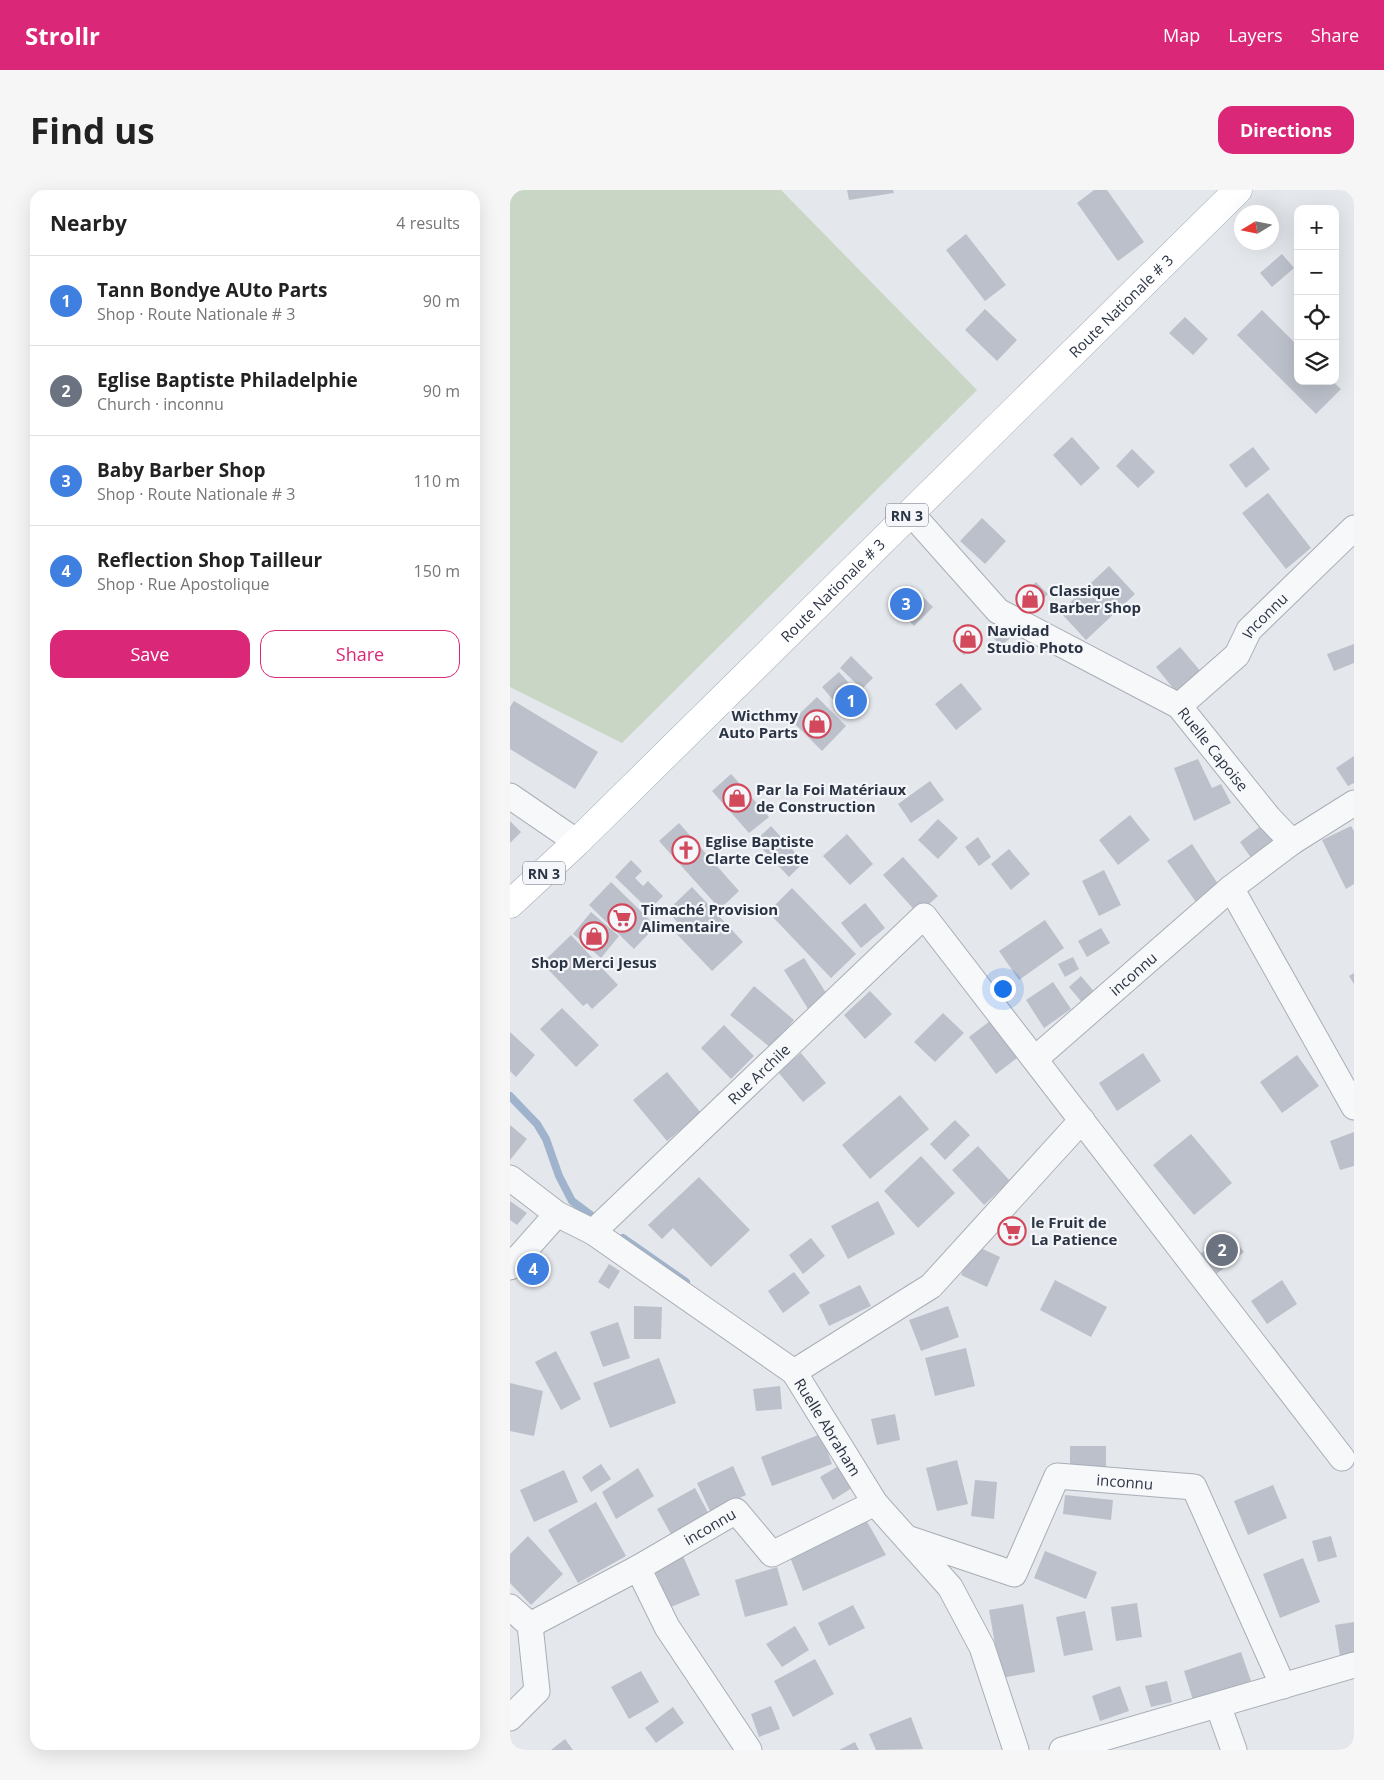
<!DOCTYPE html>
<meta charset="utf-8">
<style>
:root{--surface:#fff;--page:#f6f6f6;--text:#222;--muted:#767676;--line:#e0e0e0;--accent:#db2777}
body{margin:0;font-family:"Open Sans",sans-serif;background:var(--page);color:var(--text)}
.controls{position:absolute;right:15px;top:15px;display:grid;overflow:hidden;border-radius:10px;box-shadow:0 5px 20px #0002}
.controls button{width:45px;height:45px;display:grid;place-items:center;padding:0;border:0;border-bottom:1px solid var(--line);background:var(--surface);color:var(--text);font:25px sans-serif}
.compass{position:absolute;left:724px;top:15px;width:45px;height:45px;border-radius:50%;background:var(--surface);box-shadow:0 5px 20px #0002;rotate:260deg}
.you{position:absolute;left:492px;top:798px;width:18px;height:18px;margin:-12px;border:4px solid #fff;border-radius:50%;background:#1a73e8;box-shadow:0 0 0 8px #1a73e833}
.badge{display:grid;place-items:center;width:32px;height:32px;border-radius:50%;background:var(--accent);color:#fff;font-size:16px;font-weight:700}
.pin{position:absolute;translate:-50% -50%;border:2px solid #fff;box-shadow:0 1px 5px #0006}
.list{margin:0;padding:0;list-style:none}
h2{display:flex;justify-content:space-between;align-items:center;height:65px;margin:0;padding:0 20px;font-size:21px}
h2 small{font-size:16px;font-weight:400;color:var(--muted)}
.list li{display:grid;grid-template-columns:32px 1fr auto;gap:15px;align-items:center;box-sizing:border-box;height:90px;padding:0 20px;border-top:1px solid var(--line)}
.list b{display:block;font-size:19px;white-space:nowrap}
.list p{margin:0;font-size:16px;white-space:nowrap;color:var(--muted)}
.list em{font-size:16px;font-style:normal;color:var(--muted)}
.actions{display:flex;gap:10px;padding:15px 20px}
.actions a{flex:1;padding:11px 0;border:1px solid var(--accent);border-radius:15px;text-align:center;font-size:18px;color:var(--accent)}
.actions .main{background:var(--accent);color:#fff}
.icon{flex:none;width:28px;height:28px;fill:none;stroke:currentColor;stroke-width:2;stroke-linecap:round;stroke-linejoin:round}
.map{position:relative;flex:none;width:844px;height:1560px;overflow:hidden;border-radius:15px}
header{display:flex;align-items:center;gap:30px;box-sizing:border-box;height:70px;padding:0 25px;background:var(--accent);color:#fff}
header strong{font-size:24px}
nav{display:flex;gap:28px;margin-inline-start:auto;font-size:18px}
.intro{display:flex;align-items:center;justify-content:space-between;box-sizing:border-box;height:120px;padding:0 30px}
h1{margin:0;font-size:35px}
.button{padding:12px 22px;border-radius:15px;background:var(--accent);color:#fff;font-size:18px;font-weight:700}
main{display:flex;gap:30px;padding:0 30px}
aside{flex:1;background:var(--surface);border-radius:15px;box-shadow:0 5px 20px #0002}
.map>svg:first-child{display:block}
.green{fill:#c9d6c5}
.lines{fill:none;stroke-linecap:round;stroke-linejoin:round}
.stream{stroke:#9fb4cc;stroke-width:8}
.building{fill:#bbc0ca}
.minor-casing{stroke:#a9aeb7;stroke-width:27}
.major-casing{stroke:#a3abb8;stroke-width:29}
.minor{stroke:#f7f8fa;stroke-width:25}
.major{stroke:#fff;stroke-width:28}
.labels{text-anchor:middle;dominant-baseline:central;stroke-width:4.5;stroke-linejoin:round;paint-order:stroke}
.shield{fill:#f4f6f9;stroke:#676e7b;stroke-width:1}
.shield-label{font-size:14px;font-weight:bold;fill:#2b3445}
.street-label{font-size:15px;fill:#2b3445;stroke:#f4f6f9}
.poi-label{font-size:15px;font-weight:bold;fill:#2b3445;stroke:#f4f6f9;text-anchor:start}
</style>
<header>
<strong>Strollr</strong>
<nav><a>Map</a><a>Layers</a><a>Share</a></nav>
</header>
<div class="intro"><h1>Find us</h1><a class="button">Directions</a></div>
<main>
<aside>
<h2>Nearby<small>4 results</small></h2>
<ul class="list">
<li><span class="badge" style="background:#3f7fe0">1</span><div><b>Tann Bondye AUto Parts</b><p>Shop · Route Nationale # 3</p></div><em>90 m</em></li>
<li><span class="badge" style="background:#6b7280">2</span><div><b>Eglise Baptiste Philadelphie</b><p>Church · inconnu</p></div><em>90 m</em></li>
<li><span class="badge" style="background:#3f7fe0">3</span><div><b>Baby Barber Shop</b><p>Shop · Route Nationale # 3</p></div><em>110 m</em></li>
<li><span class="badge" style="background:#3f7fe0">4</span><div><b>Reflection Shop Tailleur</b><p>Shop · Rue Apostolique</p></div><em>150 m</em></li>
</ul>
<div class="actions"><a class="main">Save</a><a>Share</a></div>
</aside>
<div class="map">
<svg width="844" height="1560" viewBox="0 0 844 1560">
<rect width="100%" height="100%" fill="#e4e7ec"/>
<path class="green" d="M0,0H271L467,200L112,553L0,497Z"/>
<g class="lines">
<path class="stream" d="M0,906L27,934L36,949L49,986L62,1011L90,1032
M113,1048L176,1092"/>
</g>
<path class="building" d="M337,0H383L384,3L339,10Z
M584,0H597L634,52L608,71L567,13Z
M456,44L496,95L475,111L436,60Z
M772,64L784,78L762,97L750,83Z
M475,119L507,150L487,171L455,140Z
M752,120L788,156V191H822L831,199L806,224L727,145Z
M675,127L698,149L683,165L659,143Z
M562,247L590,278L571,296L543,265Z
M743,257L760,279L736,298L719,275Z
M622,259L645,282L628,298L606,276Z
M758,303L801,358L776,379L732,323Z
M472,328L496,351L475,374L450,351Z
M599,376L625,404L576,450L550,422Z
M526,392L538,404L517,424L506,412Z
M402,396L423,417L404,436L383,415Z
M458,436L471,450L454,465L442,451Z
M491,438L500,448L491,456L482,446Z
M844,454V473L824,481L817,464Z
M670,457L692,483L667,503L646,477Z
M341,466L363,488L352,499L330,478Z
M329,482L354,510L337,526L312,497Z
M451,493L472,519L446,540L425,514Z
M307,507L336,536L312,561L282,531Z
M4,511L88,562L65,599L0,559V517Z
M844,566V593L838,596L826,578Z
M688,569L702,598L711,594L721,613L684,631L664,578Z
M221,584L259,627L239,643L202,601Z
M420,591L434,610L401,633L388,614Z
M620,625L640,650L608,675L589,650Z
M428,629L448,648L428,669L408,650Z
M0,631L11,642L0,653Z
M169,633L229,701L210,719L149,651Z
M755,633L769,653L744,672L730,652Z
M261,636L294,672L279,687L245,651Z
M841,636L844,641V694L836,699L812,650Z
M337,644L363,674L340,695L313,666Z
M468,647L481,667L469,676L455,657Z
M682,654L710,697L686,712L657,671Z
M499,659L520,684L501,700L481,674Z
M393,667L428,706L408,724L373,685Z
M121,670L132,681L125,688L133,696L138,691L153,706L139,720L105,687Z
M594,680L611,715L589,726L572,691Z
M101,692L146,736L124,759L79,715Z
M182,697L233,752L202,781L162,739L168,733L157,721Z
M282,698L346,764L321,788L258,722Z
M355,713L375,738L351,758L331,733Z
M81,722L109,746L91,768L63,744Z
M535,730L554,758L509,790L489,761Z
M591,738L600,753L577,767L568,751Z
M61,745L108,795L82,819L77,813L73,816L32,773Z
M563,767L569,779L555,787L548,774Z
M294,768L318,806L298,819L274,780Z
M844,783V794L839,786Z
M571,786L587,805L575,816L559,797Z
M543,792L561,819L534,838L516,810Z
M244,796L284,830L261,858L220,825Z
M360,801L382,824L355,849L334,825Z
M52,818L89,855L66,877L30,839Z
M433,823L454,843L425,872L404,852Z
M480,831L507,868L486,884L459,847Z
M214,835L244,866L221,889L191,858Z
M0,842L25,865L6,887L0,881Z
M291,863L316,893L293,912L268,882Z
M633,863L651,891L607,921L589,893Z
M787,865L809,896L772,923L750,892Z
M157,882L191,923L157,951L123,910Z
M390,905L419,939L360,989L332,955Z
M445,930L460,945L435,970L420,954Z
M0,935L17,949L0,970Z
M844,942V976L830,980L820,951Z
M681,944L722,993L684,1025L643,975Z
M468,956L500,991L474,1015L442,980Z
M411,966L445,1003L408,1038L374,1001Z
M189,987L240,1040L201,1077L163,1038L152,1049L138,1035Z
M0,1011L17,1023L7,1035L0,1030Z
M368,1011L385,1044L338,1069L321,1036Z
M503,1028L515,1039L502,1053L490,1041Z
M718,1042L734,1062L700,1089L684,1069Z
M301,1048L315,1066L293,1084L279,1065Z
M464,1055L490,1067L477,1097L451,1085Z
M23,1063L39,1076L25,1095L8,1082Z
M99,1074L110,1081L99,1099L88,1092Z
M284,1082L300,1103L273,1123L258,1101Z
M545,1090L597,1117L581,1147L530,1120Z
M772,1090L787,1114L757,1134L741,1111Z
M350,1095L361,1116L319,1136L309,1115Z
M124,1116L152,1117L151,1149H124Z
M438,1116L449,1147L411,1161L399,1130Z
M108,1132L120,1168L93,1177L80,1142Z
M456,1158L465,1196L425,1206L415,1168Z
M46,1161L71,1209L51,1220L25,1172Z
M149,1168L166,1213L100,1238L83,1193Z
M0,1193L33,1201L24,1246L0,1241Z
M270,1196L272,1219L246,1221L243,1199Z
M385,1224L390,1250L367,1255L361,1229Z
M311,1244L322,1274L262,1296L251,1267Z
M560,1256H596V1280H560Z
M447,1270L458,1314L427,1321L416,1278Z
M91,1274L101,1289L81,1302L72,1287Z
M332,1274L345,1296L323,1310L310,1287Z
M223,1276L236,1305L200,1321L187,1293Z
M128,1278L144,1306L106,1329L92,1302Z
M54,1280L68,1312L24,1332L10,1300Z
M465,1290L487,1292L484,1329L461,1326Z
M763,1295L777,1328L738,1345L724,1311Z
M185,1298L200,1326L162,1346L147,1319Z
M555,1305L603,1310L601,1330L553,1324Z
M86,1312L116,1366L68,1393L38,1340Z
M355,1328L376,1365L293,1401L280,1367Z
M18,1346L53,1384L21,1415L0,1393V1364Z
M821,1346L827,1367L808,1372L802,1351Z
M535,1361L587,1382L576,1409L524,1388Z
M173,1366L190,1405L161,1417L144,1379Z
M793,1368L810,1412L770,1428L753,1384Z
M267,1377L278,1415L235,1427L225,1390Z
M627,1413L632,1447L606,1451L601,1417Z
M513,1414L525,1482L491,1488L479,1420Z
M343,1415L355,1438L319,1456L308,1433Z
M575,1421L583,1460L554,1466L546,1427Z
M844,1432V1464L830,1466L825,1435Z
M285,1436L299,1460L272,1477L256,1454Z
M731,1462L741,1491L683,1510L674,1481Z
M305,1469L324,1504L283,1527L264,1491Z
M131,1481L149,1512L119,1529L101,1497Z
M657,1491L662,1512L641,1517L635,1496Z
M610,1496L619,1521L590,1531L582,1506Z
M261,1516L270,1539L249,1547L241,1524Z
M163,1517L174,1533L146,1553L135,1538Z
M401,1527L413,1559L366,1560L359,1544Z
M55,1549L63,1560H41Z
M345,1552L349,1560H329Z"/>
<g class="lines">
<g class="minor-casing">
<g id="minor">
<path id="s1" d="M400,322L488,421L669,516L759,628L782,652"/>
<path id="s2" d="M669,516L727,465L739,440L844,338"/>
<path d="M0,606L67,652"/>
<path d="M721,698L844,917"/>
<path id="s3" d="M525,869L721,698L782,652L844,613"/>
<path id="s4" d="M0,988L47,1024L83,1042L284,1182L365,1313L440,1397L472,1457L506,1560"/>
<path id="s5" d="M83,1042L414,726L832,1268"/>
<path d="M0,1077L47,1024"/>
<path d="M284,1182L421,1096L572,930"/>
<path id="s6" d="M397,1348L504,1384L547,1286L684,1297L773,1496"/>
<path d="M128,1378L157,1437L239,1560"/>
<path d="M0,1417L20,1435L27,1501L0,1528"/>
<path id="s7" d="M20,1435L128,1378L226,1321L262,1364L365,1313"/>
<path d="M708,1515L724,1560"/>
<path d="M552,1560L844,1475"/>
</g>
</g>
<g class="major-casing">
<g id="major">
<path id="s8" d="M0,714L67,652L728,0"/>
</g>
</g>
<use href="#minor" class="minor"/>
<use href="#major" class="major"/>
</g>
<defs>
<g id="shop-ring" transform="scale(1.4375)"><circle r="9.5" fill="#f4f6f9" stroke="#d1495b" stroke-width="1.5"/><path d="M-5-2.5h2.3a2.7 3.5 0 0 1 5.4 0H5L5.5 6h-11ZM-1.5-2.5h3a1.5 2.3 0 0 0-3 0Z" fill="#d1495b"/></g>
<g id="church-ring" transform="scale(1.4375)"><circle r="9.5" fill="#f4f6f9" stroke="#d1495b" stroke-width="1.5"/><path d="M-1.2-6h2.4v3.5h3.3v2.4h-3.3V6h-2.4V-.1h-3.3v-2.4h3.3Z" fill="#d1495b"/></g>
<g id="supermarket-ring" transform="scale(1.4375)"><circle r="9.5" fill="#f4f6f9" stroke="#d1495b" stroke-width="1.5"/><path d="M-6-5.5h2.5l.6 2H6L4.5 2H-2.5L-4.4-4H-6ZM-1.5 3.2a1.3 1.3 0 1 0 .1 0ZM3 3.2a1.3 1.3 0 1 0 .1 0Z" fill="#d1495b"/></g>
</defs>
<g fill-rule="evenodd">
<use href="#shop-ring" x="520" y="409"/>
<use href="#shop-ring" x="458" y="449"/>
<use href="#shop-ring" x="307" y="534"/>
<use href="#shop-ring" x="227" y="608"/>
<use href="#church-ring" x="176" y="660"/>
<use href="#supermarket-ring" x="112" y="728"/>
<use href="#shop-ring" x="84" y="746"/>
<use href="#supermarket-ring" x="502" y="1041"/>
</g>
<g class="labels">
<g class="shield">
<rect x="376" y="313.5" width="42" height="23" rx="4"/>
<rect x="13" y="671.5" width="42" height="23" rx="4"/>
</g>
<g class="shield-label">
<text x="397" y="325">RN 3</text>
<text x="34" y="683">RN 3</text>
</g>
<g class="street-label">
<text stroke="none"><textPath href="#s8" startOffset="855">Route Nationale # 3</textPath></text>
<text stroke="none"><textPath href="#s8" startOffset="450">Route Nationale # 3</textPath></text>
<text stroke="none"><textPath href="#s2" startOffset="126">Inconnu</textPath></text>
<text stroke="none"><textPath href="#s1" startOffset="392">Ruelle Capoise</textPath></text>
<text stroke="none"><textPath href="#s3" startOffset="130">inconnu</textPath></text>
<text stroke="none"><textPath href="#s5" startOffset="229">Rue Archile</textPath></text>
<text stroke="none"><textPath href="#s4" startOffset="409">Ruelle Abraham</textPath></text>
<text stroke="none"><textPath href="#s6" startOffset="288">inconnu</textPath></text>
<text stroke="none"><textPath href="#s7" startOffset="205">inconnu</textPath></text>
</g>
<g class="poi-label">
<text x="539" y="400">Classique<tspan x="539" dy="17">Barber Shop</tspan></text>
<text x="477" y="440">Navidad<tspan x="477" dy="17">Studio Photo</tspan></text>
<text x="288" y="525" text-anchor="end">Wicthmy<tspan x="288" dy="17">Auto Parts</tspan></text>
<text x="246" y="599">Par la Foi Matériaux<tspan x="246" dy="17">de Construction</tspan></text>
<text x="195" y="651">Eglise Baptiste<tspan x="195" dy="17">Clarte Celeste</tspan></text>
<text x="131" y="719">Timaché Provision<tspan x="131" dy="17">Alimentaire</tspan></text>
<text x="84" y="772" text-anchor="middle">Shop Merci Jesus</text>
<text x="521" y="1032">le Fruit de<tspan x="521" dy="17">La Patience</tspan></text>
</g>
</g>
</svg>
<div class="controls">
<button>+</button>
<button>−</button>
<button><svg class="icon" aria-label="locate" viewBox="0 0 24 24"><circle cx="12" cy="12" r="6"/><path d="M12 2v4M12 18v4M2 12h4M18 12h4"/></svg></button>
<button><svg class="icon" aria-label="layers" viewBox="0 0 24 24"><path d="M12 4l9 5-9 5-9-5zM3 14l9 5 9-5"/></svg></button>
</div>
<svg class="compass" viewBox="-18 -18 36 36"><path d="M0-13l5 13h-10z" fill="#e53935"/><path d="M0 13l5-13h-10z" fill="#767676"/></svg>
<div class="you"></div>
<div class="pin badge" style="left:341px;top:511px;background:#3f7fe0">1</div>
<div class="pin badge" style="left:712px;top:1060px;background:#6b7280">2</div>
<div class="pin badge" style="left:396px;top:414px;background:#3f7fe0">3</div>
<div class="pin badge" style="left:23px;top:1079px;background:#3f7fe0">4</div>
</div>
</main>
